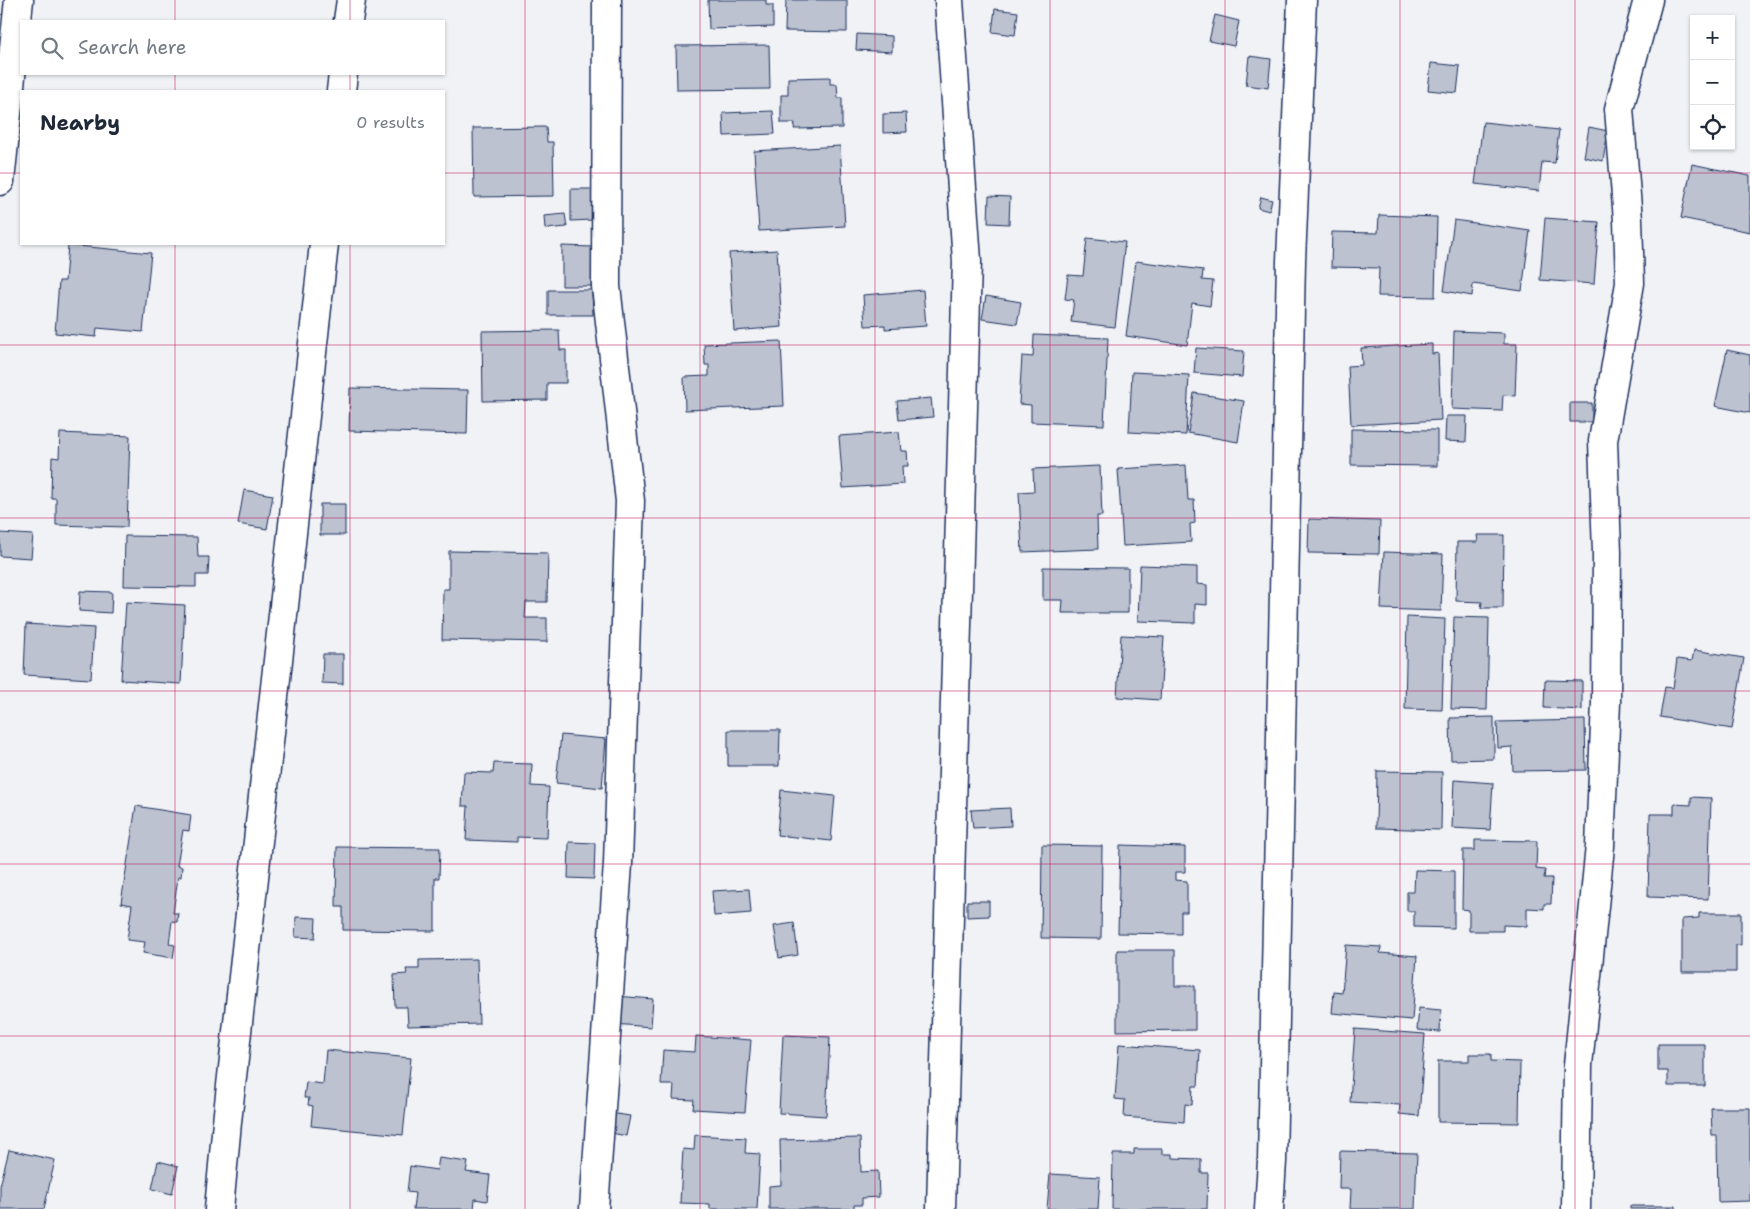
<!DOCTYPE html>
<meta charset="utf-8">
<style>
:root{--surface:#fff;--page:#f2f2f3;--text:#1f2937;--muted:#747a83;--line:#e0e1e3}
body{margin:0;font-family:"Shantell Sans",sans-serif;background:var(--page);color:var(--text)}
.controls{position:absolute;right:15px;top:15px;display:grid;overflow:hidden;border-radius:0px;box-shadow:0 1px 4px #0004}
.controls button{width:45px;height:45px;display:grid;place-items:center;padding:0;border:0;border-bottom:1px solid var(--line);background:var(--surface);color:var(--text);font:25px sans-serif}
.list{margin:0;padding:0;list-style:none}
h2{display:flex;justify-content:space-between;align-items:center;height:65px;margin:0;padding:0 20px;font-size:21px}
h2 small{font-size:16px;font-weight:400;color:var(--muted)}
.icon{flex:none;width:28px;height:28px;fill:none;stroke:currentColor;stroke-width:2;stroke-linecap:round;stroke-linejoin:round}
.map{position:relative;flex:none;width:1750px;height:1209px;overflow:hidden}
.search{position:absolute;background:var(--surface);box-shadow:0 1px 4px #0004;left:20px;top:20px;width:425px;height:55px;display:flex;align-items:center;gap:12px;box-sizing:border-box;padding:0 18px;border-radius:0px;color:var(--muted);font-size:19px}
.panel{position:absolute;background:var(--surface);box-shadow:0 1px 4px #0004;left:20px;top:90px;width:425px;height:155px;border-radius:0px}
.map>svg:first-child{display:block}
.building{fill:#bcc2d0;stroke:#1b2f5e}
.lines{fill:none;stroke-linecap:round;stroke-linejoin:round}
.street-casing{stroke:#1b2f5e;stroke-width:31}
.street{stroke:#fff;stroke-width:28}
.grid{fill:none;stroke:#c2185b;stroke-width:1;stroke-opacity:0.55}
</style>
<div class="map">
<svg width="1750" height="1209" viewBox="0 0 1750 1209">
<rect width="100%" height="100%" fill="#f1f2f5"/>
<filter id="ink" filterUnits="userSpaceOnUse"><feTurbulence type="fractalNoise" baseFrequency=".02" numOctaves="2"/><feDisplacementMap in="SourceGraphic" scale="10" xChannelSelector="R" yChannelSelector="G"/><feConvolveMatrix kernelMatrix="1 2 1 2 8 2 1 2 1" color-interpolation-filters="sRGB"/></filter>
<g filter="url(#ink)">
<path class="building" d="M708,0H766V5H773V27L709,29Z
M786,0H847V32L785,31Z
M995,9L1018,12L1015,35L992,32Z
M1215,15L1239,21L1234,46L1209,41Z
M857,34L892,36V52L856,50Z
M769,45L770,89L677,90L676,46Z
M1249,56L1271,59L1268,88L1246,85Z
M1431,63L1460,66L1457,93L1428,90Z
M830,77V84H837L838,98H842V128L794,129L795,123H781V95H788V78Z
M773,111L775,134L724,136L723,113Z
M906,113L907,132L883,133V114Z
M1483,122L1559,130L1555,163L1542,162L1539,191L1475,184Z
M546,127L547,142H553L554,196L474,197L473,128Z
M1589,127L1608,131L1603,161L1584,157Z
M840,146L845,226L759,231L754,151Z
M1692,164L1750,176V232L1681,218Z
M571,189H592V220L571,221Z
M989,196L1010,197L1009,224L988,223Z
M1261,197L1272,200L1269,211L1258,208Z
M565,214L567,227L545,229L544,216Z
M1379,215L1437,217L1435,297L1378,296L1379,268L1331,267L1332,232L1378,233Z
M1545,218L1599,222L1594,284L1540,280Z
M1454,220L1530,231L1522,291L1473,284L1472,296L1444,291Z
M1087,238L1125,242L1115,327L1071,322L1074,300L1065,299L1068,275L1083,276Z
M68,245L151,253L143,332L97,328L96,337L55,333L59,281H65Z
M562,246L593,247L594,286H562Z
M777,250L782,327L734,331L729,253Z
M1136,261L1203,270L1202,280L1213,281L1210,306L1192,303L1187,345L1126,336Z
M548,290H592L593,315H548Z
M923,290L926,326L885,329V325L865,326L863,295Z
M986,296L1021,302L1017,324L982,319Z
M559,330L560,350H566V383H547V400L483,401L482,331Z
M1454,331L1504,333V344H1517L1515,396L1503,395L1502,411L1452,409Z
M1034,335L1108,338L1104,425L1031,422V405L1019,404L1022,356L1033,357Z
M781,341L784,406L685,410L684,377L709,376V365H705L704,344Z
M1432,344V354L1438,353L1441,420L1351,425L1348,366L1362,365L1361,348Z
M1196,348L1244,351L1242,377L1194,373Z
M1727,350L1750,355V413L1715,406Z
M1132,372L1189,375L1186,435L1129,432Z
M350,388L468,390L467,434L349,431Z
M1194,393L1244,401L1238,442L1188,433Z
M931,398L933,417L899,420L897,401Z
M1570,403H1592V422H1570Z
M1446,416H1467L1466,442L1445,441Z
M1351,429L1437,430V466L1351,465Z
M899,432L901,451H907L908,466H902L903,484L843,488L839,436Z
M60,433L130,436L127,527L56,525V498H51L52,457L59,458Z
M1186,465L1188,500H1194L1195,523L1190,524L1191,542L1123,546L1118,469Z
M1100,466L1102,516H1097L1098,549L1022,552L1019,492L1034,491L1033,469Z
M244,490L273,495L267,529L238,524Z
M320,504H345V535H320Z
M1309,519L1380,521L1379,554L1308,553Z
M0,533L33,535L31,558L0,556Z
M1477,535H1504L1503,608H1481L1482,602L1456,601L1457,542H1478Z
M125,536L197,537L198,557H209L208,575H196V587L124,586Z
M449,551L548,553L547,602H526L525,618H547V642L442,640L443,589H449Z
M1384,552L1443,554L1441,611L1381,609Z
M1140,565L1197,567V584L1207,585V605L1195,604V623L1138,621Z
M1043,567L1128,568V613H1062L1063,600H1043Z
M80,591L112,592L111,613L79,611Z
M126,602L185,605L181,684L121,680Z
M1407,617L1445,619L1442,710L1405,709Z
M1454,617L1489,618L1487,710L1451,709Z
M26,624L94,628L91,679L24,675Z
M1121,635L1164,637L1160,700L1117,697Z
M1694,650L1744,658L1732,729L1660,717L1665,687L1673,688L1677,659L1692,661Z
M323,654H343V684L322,683Z
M1545,680L1582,681V710L1544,708Z
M1494,717V759L1451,760L1450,718Z
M1585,720L1586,770L1513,771L1512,747L1498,748L1497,722Z
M728,730H780L779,766H728Z
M561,735L606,739L602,788L556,783Z
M494,763L532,764L531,786L549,787L547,838L517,837V842L466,840L468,806H462L464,772L493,773Z
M1377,771L1442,772L1441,830L1376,828Z
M1454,780L1493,783L1490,830L1452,828Z
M781,790L835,796L831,841L777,835Z
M1691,797L1711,798L1708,899L1648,897L1650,814H1674V804L1691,805Z
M136,806L191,815L189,831L183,830L177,866L182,867L181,877H178L173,913H178L177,922L172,921L169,944L175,945L173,958L143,953L145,942L127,940L132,905L121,903Z
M1010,808L1011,826L973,828L971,810Z
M1475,840L1537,841L1536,869L1545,870L1544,878H1552L1551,904H1544V909L1527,908V926L1503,925V931H1469V910L1462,909L1463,850H1475Z
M569,842L595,843L594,879L568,878Z
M1042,845L1102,846L1101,939L1041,938Z
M1120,845L1185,847V872H1175V880L1187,881V912H1181V934L1118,933Z
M337,847L440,848L439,878H435V931L343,930V907H336Z
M1415,870L1454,871V928L1414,927V911H1407V892H1414Z
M749,889L751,913L714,916L712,891Z
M967,901H989V916L967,917Z
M1699,913H1741V945H1736V972H1682V919L1699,918Z
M296,917L316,918L315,938L295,937Z
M794,923L798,955L779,958L774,926Z
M1346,945L1381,947L1380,953L1417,956L1412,1020L1332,1013L1334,992L1342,993Z
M1117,950H1175V986H1195V1030L1117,1031Z
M477,959L479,1024L408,1026L407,1007H395L394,975L407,974L406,969H419V960Z
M616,996L653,999L651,1027L614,1024Z
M1419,1008L1441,1010L1440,1032L1417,1030Z
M1355,1029L1425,1034L1419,1116L1399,1114L1400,1105L1350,1102Z
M783,1035L830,1037L826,1116L779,1113Z
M696,1036L751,1040L745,1112L693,1109L694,1100L673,1099L674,1085H661L663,1050L695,1052Z
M1119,1044L1200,1050L1198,1086H1193L1192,1105L1185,1104L1184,1122L1124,1117L1125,1100L1115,1099Z
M1658,1044H1705V1086H1668V1071H1658Z
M326,1050L411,1058L403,1135L311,1126L313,1106L308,1105L309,1098H304L306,1082L323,1084Z
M1469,1054H1491V1061L1520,1062L1519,1123L1438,1122V1061H1469Z
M1711,1108H1750V1201L1718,1202L1717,1135H1712Z
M610,1113L630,1116L626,1136L607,1132Z
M695,1135L746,1138L745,1153L760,1154L757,1209H710V1204L680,1203L683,1149L694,1150Z
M860,1138L861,1172L878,1171L879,1197L862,1198V1205H854V1209H769V1186L781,1185L780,1140Z
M1134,1149H1162V1154H1172V1158L1201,1159V1173H1208L1207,1209H1112L1113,1154H1134Z
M9,1150L55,1160L44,1209H0V1186Z
M1340,1151L1417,1153L1415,1209H1350L1351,1189H1339Z
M439,1158L468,1162L466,1172L490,1175L487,1201L475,1199L474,1209H413L415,1193L407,1192L410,1166L437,1170Z
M158,1161L178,1166L172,1194L152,1189Z
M1050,1174L1100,1177L1098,1209H1047Z
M1630,1206H1676V1209H1630Z"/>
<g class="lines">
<g class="street-casing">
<path id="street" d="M348,21L351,0
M341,91L343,74
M0,181L19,0
M219,1209L227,1122L324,244
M594,1209L618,864L630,501L606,286L607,0
M941,1209L967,261L949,0
M1269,1209L1272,1161L1291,261L1302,0
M1576,1209L1578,1065L1600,846L1606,702L1607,552L1603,441L1630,283L1628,220L1619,109L1648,0"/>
</g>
<use href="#street" class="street"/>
</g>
</g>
<path class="grid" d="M175,0V21M350,0V21M525,0V1209M700,0V1209M875,0V1209M1050,0V1209M1225,0V1209M1400,0V1209M1575,0V1209M175,74V91M350,74V91M0,173H21M444,173H1750M175,244V1209M350,244V1209M0,345H1750M0,518H1750M0,691H1750M0,864H1750M0,1036H1750"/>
</svg>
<div class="controls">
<button>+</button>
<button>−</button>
<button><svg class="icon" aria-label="locate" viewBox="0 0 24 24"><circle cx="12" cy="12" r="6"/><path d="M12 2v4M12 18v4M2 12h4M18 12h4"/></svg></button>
</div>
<div class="search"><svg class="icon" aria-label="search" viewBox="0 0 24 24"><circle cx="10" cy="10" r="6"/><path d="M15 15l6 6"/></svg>Search here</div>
<section class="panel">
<h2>Nearby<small>0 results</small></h2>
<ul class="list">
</ul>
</section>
</div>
